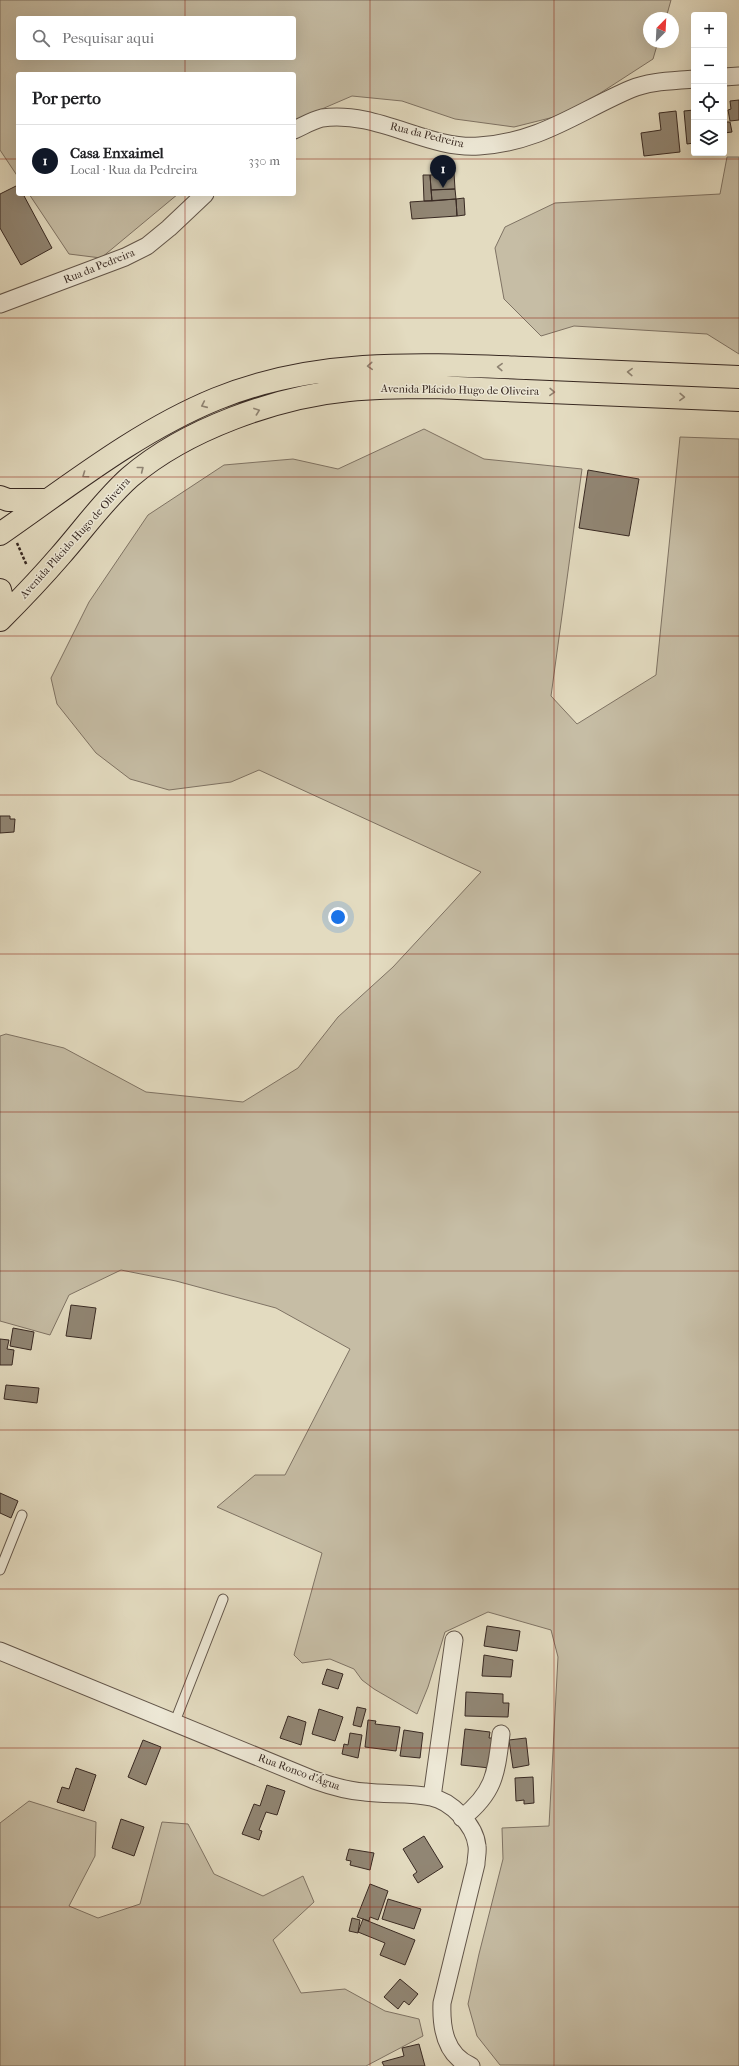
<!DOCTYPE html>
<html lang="pt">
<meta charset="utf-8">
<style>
:root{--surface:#fff;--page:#f6f6f6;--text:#202124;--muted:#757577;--line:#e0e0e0;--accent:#111827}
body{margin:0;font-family:"IM FELL French Canon",serif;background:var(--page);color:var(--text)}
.controls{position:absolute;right:12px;top:12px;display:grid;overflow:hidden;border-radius:4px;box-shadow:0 4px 16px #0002}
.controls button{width:36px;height:36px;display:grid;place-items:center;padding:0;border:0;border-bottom:1px solid var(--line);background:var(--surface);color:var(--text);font:20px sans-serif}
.compass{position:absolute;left:643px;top:12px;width:36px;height:36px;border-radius:50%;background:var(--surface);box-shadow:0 4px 16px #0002;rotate:24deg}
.you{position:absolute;left:338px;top:917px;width:14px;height:14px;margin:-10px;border:3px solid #fff;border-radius:50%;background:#1a73e8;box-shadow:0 0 0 6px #1a73e833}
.badge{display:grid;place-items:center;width:26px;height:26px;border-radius:50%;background:var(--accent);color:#fff;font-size:13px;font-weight:700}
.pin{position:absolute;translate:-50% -33px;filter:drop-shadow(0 1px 2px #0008)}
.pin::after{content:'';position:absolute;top:21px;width:14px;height:12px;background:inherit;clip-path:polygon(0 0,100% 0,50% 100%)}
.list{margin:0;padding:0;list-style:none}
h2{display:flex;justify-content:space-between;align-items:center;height:52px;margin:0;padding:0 16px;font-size:17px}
h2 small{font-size:13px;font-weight:400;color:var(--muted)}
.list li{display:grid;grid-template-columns:26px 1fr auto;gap:12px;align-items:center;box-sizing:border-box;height:72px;padding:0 16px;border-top:1px solid var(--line)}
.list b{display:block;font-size:15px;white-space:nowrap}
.list p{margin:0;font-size:13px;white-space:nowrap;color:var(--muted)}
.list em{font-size:13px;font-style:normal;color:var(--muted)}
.icon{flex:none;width:22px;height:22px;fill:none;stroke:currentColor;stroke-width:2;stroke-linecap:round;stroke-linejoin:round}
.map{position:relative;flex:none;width:739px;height:2066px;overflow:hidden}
.search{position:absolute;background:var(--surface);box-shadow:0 4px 16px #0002;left:16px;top:16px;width:280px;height:44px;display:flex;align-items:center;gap:10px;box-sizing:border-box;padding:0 14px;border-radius:4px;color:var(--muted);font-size:15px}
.panel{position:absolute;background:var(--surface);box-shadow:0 4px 16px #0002;left:16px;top:72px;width:280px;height:124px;border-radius:4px}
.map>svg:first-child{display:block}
.green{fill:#c6bda5;stroke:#7f7364;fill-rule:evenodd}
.building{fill:#918674;stroke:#382922}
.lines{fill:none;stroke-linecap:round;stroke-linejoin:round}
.service-casing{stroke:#63564a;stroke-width:11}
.minor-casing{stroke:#63564a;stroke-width:19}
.primary-casing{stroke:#382922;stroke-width:24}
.path{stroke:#382922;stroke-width:2.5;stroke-dasharray:3 2;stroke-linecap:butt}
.service{stroke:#ede8d6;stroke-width:9}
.minor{stroke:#ede8d6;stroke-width:17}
.primary{stroke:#e3dbc0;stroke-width:22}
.oneway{stroke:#8e8271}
.grid{fill:none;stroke:#8f2418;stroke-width:1;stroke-opacity:0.55}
.labels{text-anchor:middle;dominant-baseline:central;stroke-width:3;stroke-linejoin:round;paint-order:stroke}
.street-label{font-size:11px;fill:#382922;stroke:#ede8d6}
</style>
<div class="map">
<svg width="739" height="2066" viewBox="0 0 739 2066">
<rect width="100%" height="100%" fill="#e3dbc0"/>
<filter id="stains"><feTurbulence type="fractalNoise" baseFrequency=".005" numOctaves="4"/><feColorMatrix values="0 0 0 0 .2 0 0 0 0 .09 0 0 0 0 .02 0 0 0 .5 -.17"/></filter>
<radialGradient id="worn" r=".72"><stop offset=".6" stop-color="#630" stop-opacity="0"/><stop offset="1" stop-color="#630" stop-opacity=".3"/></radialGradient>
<path class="green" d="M0,0H671L666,18H649V42H658L653,59L588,101L562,115L514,127L455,119L402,101L352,96L294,121V74H18V177L0,150ZM18,18H294V58H18Z
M727,157H739V354L707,334L574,326L541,336L504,299L495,248L505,227L555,203L720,194Z
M29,194H178L101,258L69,254Z
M424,429L484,459L582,469L551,696L577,724L656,675L680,437L739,439V2066L500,2065L477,2036L468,2004L479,1954L503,1859L502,1828L549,1826L558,1657L551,1630L488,1612L445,1632L428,1687L417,1714L374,1689L362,1680L354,1669L330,1659L302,1663L294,1655L322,1553L217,1507L255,1475H285L350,1349L276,1308L176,1281L121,1270L69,1295L50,1335L0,1321V1036L6,1034L64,1048L146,1092L243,1102L298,1068L338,1017L393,967L481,872L259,770L231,782L169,790L130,779L96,753L57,704L51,678L89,602L148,515L224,465L293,459L338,469Z
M29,1801L96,1822L95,1856L69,1906L98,1918L140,1904L162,1822L188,1824L214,1874L263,1896L303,1876L314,1902L273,1940L301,1993L345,1989L385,2011L419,2019L423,2036L366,2066H0V1823Z"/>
<path class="building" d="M739,100V120L730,121L728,110L731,109L730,101Z
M694,110V143L687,144L684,111Z
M676,111L680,152L644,156L641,133L661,130L659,113Z
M725,122H730L732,132L724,133Z
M454,173L455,189L431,190L430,175Z
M423,175H430L432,201H424Z
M18,185V194H23L52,248L21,265L0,228V194Z
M455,189L456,199L432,201L431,190Z
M464,198L465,215L457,216L456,199Z
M456,199L457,216L412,219L410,202Z
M588,470L639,479L629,536L579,528Z
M0,816H10V819H15L14,832L0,833Z
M71,1305L96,1308L91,1339L66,1336Z
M13,1328L34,1332L31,1350L10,1346Z
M0,1339L9,1340L7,1349L14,1350L12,1365H0Z
M6,1385L39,1388L37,1403L4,1399Z
M0,1493L18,1501L11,1518L0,1513Z
M487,1626L520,1631L517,1651L484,1646Z
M484,1655L513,1660L511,1677L482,1676Z
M327,1669L343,1674L338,1689L322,1684Z
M466,1692L503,1694V1703H509L508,1717L465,1716Z
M357,1707L366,1709L361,1727L353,1725Z
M319,1709L343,1717L335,1741L312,1734Z
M288,1716L306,1722L301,1745L280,1738Z
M368,1720L376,1721L375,1724L400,1727L396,1751L365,1747Z
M465,1729L490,1732L489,1738H492L490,1768L461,1765Z
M404,1730L423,1733L420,1758L400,1756Z
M350,1733L362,1735L358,1758L342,1754L344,1744L348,1745Z
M526,1738L529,1765L513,1768L509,1740Z
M143,1740L161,1747L146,1785L128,1777Z
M76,1768L96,1775L84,1811L57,1802L62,1787L69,1789Z
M533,1777L534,1803L524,1804V1800L516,1801L515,1778Z
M267,1785L285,1791L277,1815L266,1812L259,1830L262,1831L259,1840L242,1834L254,1804L260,1806Z
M121,1819L144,1827L134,1856L112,1848Z
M424,1836L443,1867L418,1883L413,1875L417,1872L403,1849Z
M349,1849L374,1853L370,1870L350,1865L351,1861L346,1860Z
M370,1884L388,1891L378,1920L370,1917L369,1921L357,1917Z
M388,1899L421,1909L414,1929L382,1919Z
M352,1918L360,1920L358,1933L349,1931Z
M363,1919L415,1940L405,1965L380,1955L385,1943L358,1932Z
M400,1979L418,1994L409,2005L404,2001L398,2009L384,1997Z
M419,2044L425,2066H384L382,2062L404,2056L402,2048Z"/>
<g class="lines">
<g class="service-casing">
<path id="service" d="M0,1570L22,1515
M174,1724L223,1599"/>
</g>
<g class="minor-casing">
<path id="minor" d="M724,77L739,76
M294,130C303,126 313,120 322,118C377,110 428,150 479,146C541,142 577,112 631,89C650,81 673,81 694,79
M0,304L125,257L147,246L169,228L205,194
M0,1651L314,1780C331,1786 347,1791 365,1792C386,1795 410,1792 431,1797C451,1801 475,1825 477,1846C478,1852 476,1858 476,1864L442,2003C441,2028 445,2055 471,2066
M432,1797L454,1640
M462,1818C495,1792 496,1773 501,1734"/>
</g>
<g class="primary-casing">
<path id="primary" d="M0,497L8,500H48
M0,534C69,486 138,431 216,399C316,358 422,364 527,368C597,371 668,374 739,377
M0,590L3,602L0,615
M0,620C21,599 41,578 60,556C83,530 104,500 130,477C186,429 277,397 349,390C377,387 405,387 434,387L739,400"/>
</g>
<path class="path" d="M17,543L27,566"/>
<use href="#service" class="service"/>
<use href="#minor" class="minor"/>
<use href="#primary" class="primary"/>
</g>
<defs><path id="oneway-chevron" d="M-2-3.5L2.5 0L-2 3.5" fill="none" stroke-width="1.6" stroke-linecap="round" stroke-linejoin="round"/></defs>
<g class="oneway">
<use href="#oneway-chevron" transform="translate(370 366) rotate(176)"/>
<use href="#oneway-chevron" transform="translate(500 367) rotate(-178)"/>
<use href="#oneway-chevron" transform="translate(630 372) rotate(-178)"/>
<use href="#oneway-chevron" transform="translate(552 392) rotate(2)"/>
<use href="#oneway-chevron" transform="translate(682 397) rotate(2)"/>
<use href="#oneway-chevron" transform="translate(204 405) rotate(156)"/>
<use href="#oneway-chevron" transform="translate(257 411) rotate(-20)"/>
<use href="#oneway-chevron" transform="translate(141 469) rotate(-38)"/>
<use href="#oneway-chevron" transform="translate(85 475) rotate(145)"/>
</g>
<path class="grid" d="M185,0V18M370,0V2066M554,0V2066M185,58V74M0,159H18M294,159H739M185,194V2066M0,318H739M0,477H739M0,636H739M0,795H739M0,954H739M0,1112H739M0,1271H739M0,1430H739M0,1589H739M0,1748H739M0,1907H739"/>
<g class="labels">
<g class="street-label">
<text transform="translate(427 135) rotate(14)">Rua da Pedreira</text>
<text transform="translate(99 266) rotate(-22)">Rua da Pedreira</text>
<text transform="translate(460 390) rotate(1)">Avenida Plácido Hugo de Oliveira</text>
<text transform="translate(75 538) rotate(-48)">Avenida Plácido Hugo de Oliveira</text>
<text transform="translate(299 1772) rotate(20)">Rua Ronco d’Água</text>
</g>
</g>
<rect width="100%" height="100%" filter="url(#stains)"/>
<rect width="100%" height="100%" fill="url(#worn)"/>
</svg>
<div class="controls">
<button>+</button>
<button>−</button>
<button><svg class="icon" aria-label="locate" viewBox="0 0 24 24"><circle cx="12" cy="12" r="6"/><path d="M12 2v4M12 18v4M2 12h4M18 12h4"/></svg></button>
<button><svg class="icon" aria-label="layers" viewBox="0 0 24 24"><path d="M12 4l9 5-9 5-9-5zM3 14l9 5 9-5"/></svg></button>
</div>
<svg class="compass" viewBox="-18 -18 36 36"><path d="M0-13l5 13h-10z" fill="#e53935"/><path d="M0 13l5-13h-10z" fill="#757577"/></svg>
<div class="you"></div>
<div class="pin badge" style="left:443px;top:188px">1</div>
<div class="search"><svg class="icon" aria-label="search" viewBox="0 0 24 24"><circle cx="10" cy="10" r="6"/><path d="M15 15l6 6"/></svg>Pesquisar aqui</div>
<section class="panel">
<h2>Por perto<small></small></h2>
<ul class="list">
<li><span class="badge">1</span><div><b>Casa Enxaimel</b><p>Local · Rua da Pedreira</p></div><em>330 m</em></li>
</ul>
</section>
</div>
